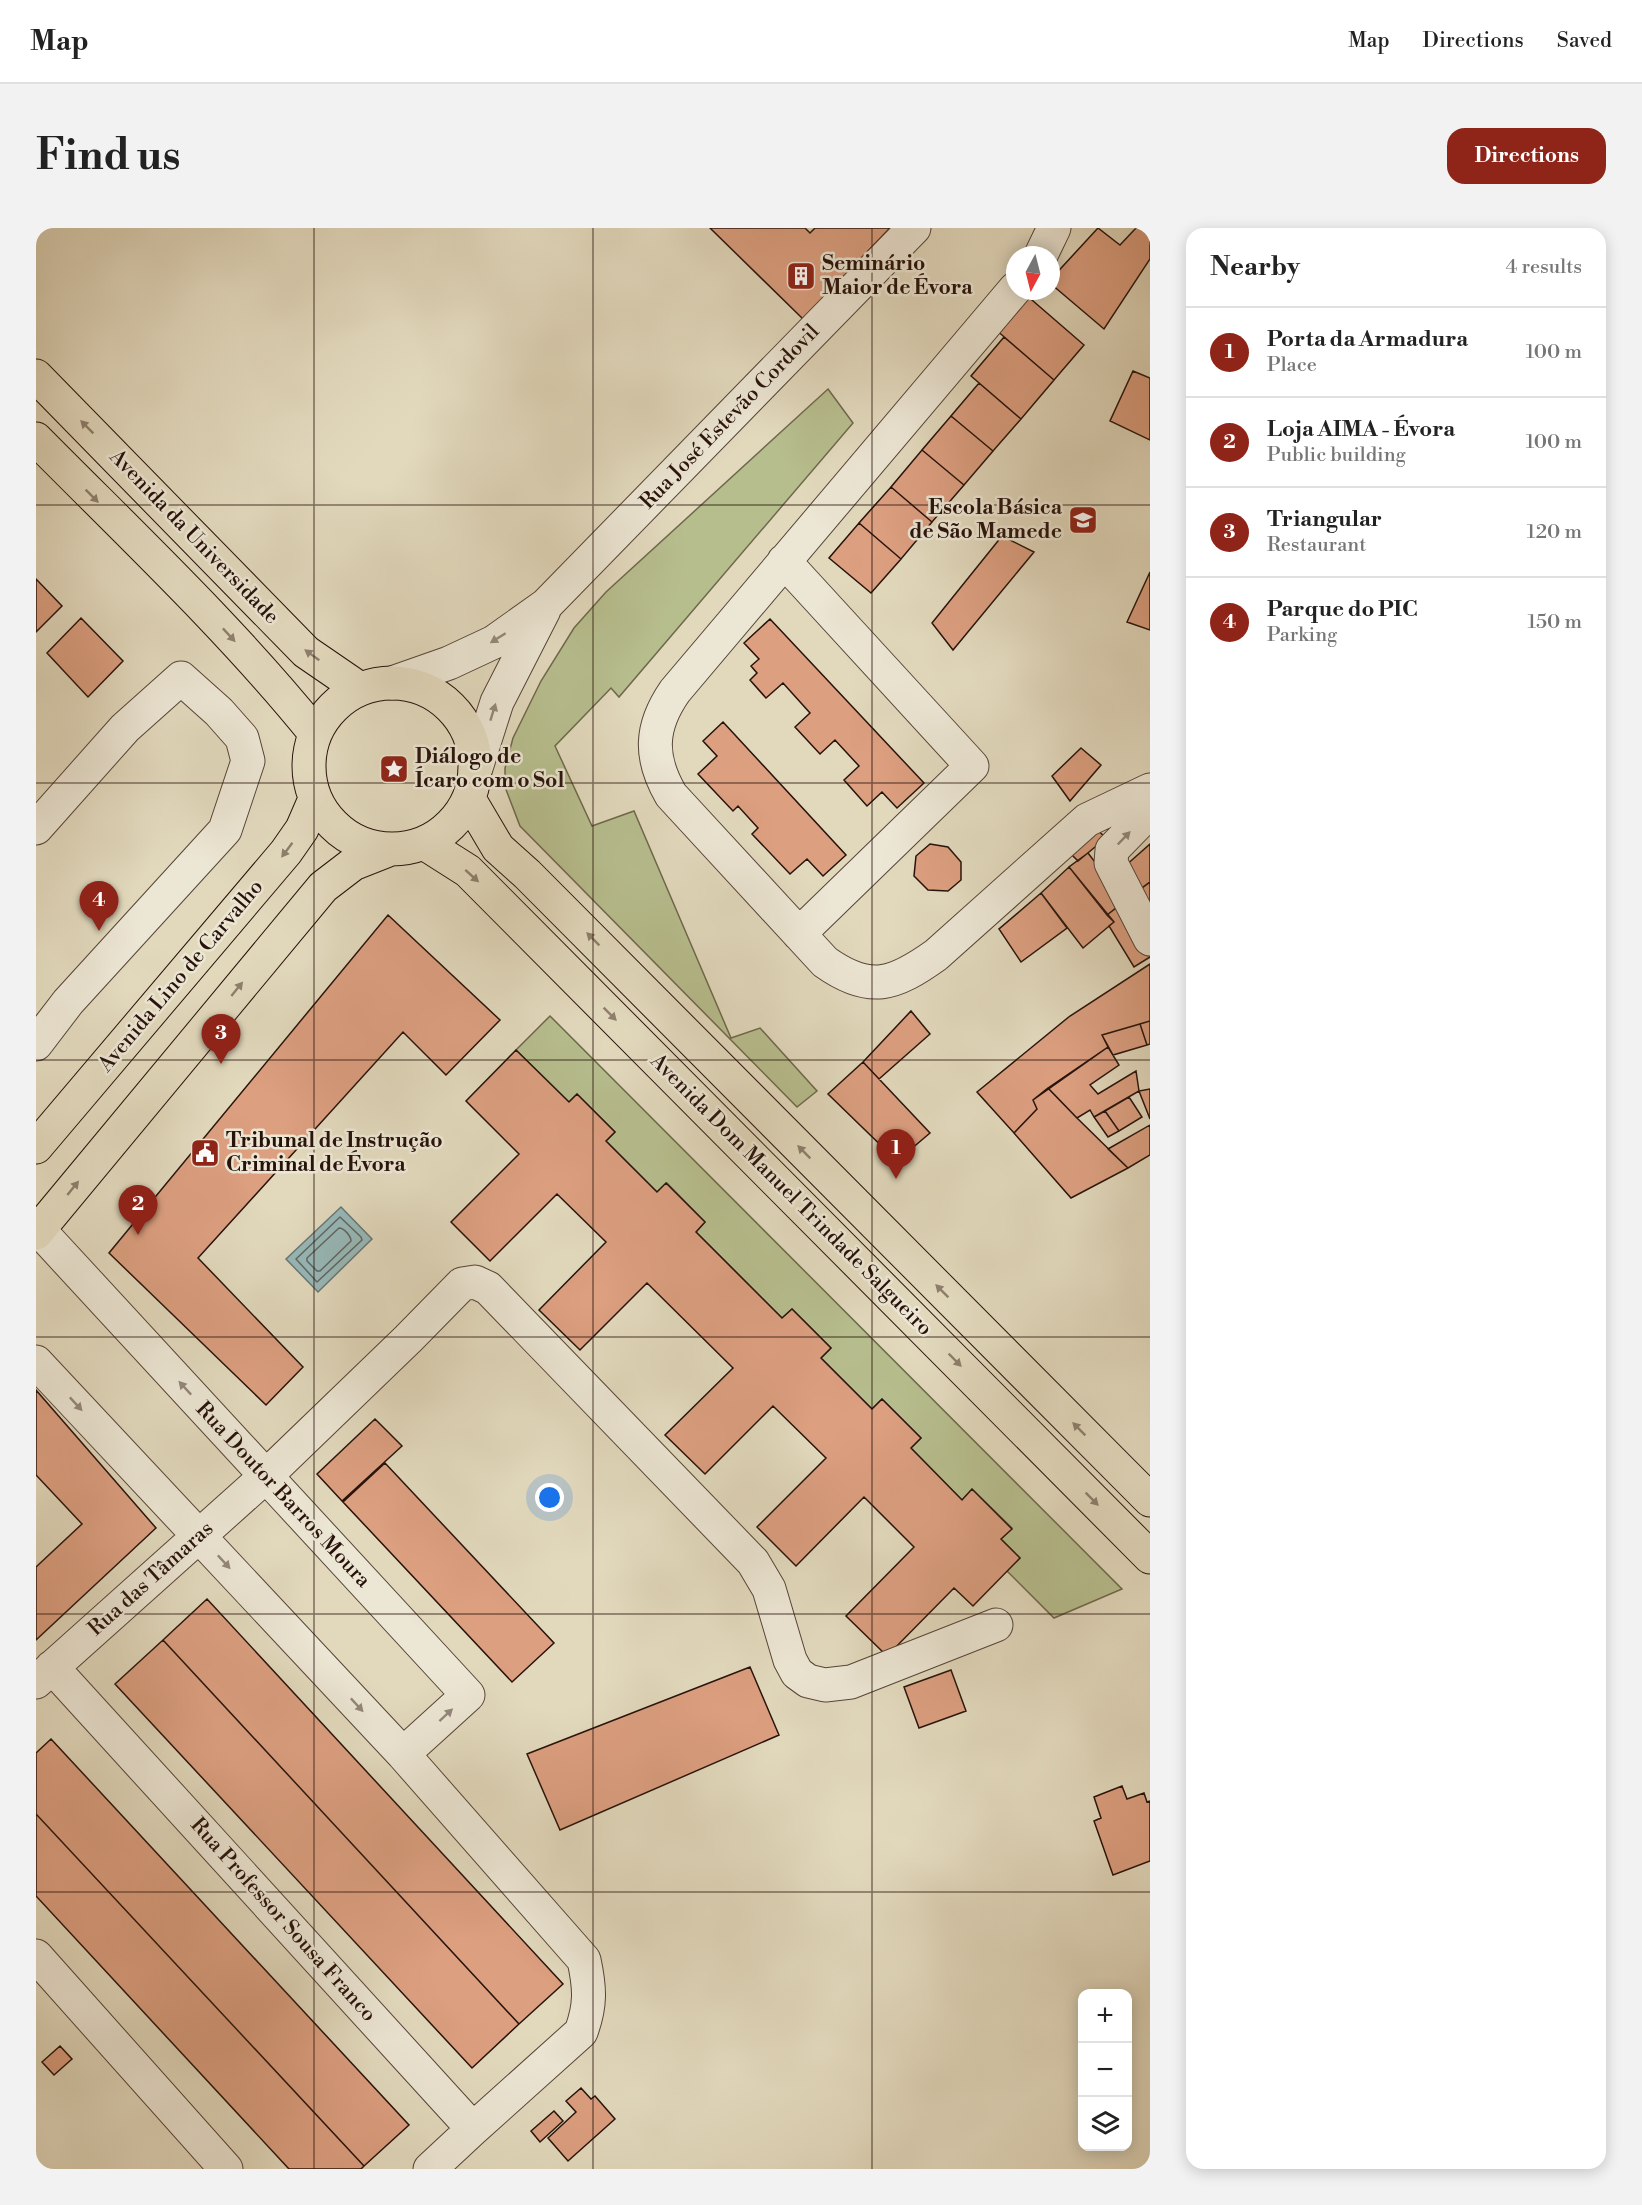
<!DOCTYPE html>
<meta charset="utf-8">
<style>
:root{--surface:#fff;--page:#f2f2f2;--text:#222;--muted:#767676;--line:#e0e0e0;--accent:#8f2418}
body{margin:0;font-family:"Libre Bodoni",serif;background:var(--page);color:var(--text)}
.controls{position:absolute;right:18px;bottom:18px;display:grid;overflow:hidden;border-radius:12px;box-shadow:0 3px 15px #0003}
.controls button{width:54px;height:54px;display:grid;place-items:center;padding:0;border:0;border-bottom:2px solid var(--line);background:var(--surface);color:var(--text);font:30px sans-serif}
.compass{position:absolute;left:970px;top:18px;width:54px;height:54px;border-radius:50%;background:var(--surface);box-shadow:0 3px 15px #0003;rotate:187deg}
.you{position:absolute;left:514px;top:1270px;width:21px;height:21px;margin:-15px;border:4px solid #fff;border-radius:50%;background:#1a73e8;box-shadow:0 0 0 9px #1a73e833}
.badge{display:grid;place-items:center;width:39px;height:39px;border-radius:50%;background:var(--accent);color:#fff;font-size:20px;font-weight:700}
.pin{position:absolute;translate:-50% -50px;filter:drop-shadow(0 2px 3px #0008)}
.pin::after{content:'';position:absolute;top:32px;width:21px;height:18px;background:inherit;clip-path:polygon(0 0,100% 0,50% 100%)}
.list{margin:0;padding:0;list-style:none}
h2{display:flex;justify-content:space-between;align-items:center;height:78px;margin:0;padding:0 24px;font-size:26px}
h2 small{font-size:20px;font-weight:400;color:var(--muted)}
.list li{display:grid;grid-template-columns:39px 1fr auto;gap:18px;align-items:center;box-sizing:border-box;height:90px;padding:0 24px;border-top:2px solid var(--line)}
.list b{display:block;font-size:22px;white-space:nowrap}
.list p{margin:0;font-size:20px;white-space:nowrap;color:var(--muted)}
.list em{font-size:20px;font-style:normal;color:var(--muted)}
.icon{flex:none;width:33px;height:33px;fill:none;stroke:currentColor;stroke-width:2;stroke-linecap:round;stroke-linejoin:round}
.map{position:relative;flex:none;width:1114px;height:1941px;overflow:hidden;border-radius:18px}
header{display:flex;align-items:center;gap:36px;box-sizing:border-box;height:84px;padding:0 30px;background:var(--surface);border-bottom:2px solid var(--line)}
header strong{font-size:28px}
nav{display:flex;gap:33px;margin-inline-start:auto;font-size:21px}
.intro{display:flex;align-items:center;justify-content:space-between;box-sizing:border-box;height:144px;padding:0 36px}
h1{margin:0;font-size:42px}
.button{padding:15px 27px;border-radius:18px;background:var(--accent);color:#fff;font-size:21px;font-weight:700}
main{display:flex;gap:36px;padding:0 36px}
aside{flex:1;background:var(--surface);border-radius:18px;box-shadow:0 3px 15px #0003}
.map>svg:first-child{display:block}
.green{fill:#b7be8e;stroke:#6f684c;stroke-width:1.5}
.water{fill:#97b9b9;stroke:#6a7673;stroke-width:1.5}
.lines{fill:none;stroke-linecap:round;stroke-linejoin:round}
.shore{stroke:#5f6662;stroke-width:1.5}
.building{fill:#dc9f80;stroke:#27120b;stroke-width:1.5}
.minor-casing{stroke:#564438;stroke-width:35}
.major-casing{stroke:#27120b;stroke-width:35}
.minor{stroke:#ece6d4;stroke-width:33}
.major{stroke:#e2d9bd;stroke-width:33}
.oneway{fill:#8e7f6d}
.oneway2{fill:#93877a}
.grid{fill:none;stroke:#27120b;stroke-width:1.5;stroke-opacity:0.55}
.labels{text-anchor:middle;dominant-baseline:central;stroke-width:5;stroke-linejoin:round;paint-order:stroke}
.poi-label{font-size:21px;font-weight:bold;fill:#27120b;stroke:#ece6d4;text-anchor:start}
.street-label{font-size:21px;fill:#27120b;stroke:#ece6d4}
</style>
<header>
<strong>Map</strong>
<nav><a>Map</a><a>Directions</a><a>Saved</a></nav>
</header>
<div class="intro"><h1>Find us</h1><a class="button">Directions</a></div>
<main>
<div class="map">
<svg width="1114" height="1941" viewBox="0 0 1114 1941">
<rect width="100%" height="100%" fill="#e2d9bd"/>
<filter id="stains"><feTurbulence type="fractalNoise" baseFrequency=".00333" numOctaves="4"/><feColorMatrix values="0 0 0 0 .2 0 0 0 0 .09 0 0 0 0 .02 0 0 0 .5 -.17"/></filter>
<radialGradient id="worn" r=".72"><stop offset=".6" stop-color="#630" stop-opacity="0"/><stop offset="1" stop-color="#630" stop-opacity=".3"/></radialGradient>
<path class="green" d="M792,161L817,195L583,469L575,460L519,518L556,598L598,583L695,810L724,800L781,863L761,879L484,598L469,559V540L477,510L505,453L538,400L570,364Z
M514,788L1086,1361L1018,1390L971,1343L984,1330L965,1311L976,1300L936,1261L926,1272L875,1220L885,1210L846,1171L836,1181L785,1130L795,1120L756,1081L746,1090L660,1004L669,994L631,955L621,964L570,913L579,904L541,866L533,874L480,822Z"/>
<path class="water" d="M305,979L336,1011L282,1064L250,1031Z"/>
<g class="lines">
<path class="shore" d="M304,989L325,1009L326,1012L281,1054L260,1031Z
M303,1000C308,1000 315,1008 315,1013L284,1043H281L271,1033V1030Z"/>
</g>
<path class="building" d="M674,0H769L774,5L779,0H854L767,91Z
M1062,0L1084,17L1100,0H1105L1114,7V31L1068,101L1015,56V51Z
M989,66L1048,117L1018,152L959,101Z
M968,109L1018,152L985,191L935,148Z
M1097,143L1114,150V212L1074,193Z
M943,155L985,191L957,223L915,188Z
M915,188L957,223L928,257L886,222Z
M886,222L928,257L896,294L855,259Z
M855,259L896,294L865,331L823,295Z
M823,295L865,331L835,365L793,330Z
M966,308L998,324L917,422L896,395Z
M1114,344V402L1091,394Z
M0,351L26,378L0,404Z
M45,390L87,433L52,469L11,425Z
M734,391L888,555L861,580L846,564L831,578L808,552L823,538L799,512L784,526L759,499L774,485L747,455L730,470L714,452L721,445L715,438L723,431L708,415Z
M687,494L810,627L787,648L771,631L754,646L716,606L722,600L702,578L697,583L662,546L681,528L667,513Z
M1045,520L1065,537L1034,573L1016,548Z
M1056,597L1070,610L1042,633L1030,621Z
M894,616L912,619L925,634V652L912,663L892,662L878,648L880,628Z
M1114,616V654L1106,660L1088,639Z
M1052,625L1089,673L1071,687L1033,639Z
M1033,639L1078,694L1047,720L1005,665Z
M1114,654V683L1099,665Z
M1005,665L1031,700L985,734L963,701Z
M1089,673L1114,722V729L1098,739L1073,698L1078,694L1071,687Z
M352,687L464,792L410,847L367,804L162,1030L267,1139L230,1177L73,1025Z
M1114,736V793L1066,807L1072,819L997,872L1001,881L978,905L941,864L1034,788Z
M875,783L894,806L843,851L827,834Z
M1114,793V816L1111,817L1104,796Z
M1104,796L1111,817L1077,827L1066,807Z
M1072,819L1083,837L1054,857L1062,866L1100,843L1103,863L1058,889L1054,882L1041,890L1012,860Z
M480,822L533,874L541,866L579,904L570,913L621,964L630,955L669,994L660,1004L746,1090L756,1081L795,1120L785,1130L836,1181L846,1171L885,1210L875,1220L926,1272L936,1261L976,1301L965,1311L984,1330L937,1378L918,1360L851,1428L810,1388L878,1319L828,1269L760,1338L721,1299L790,1230L737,1178L669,1246L629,1207L697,1140L611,1055L544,1122L503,1082L570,1014L521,966L454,1033L415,994L483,926L430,873Z
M827,834L894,905L861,933L792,866Z
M1012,860L1041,890L1092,940L1035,970L978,905L1001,881L997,872Z
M1114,861V891L1103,863Z
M1093,869L1106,889L1083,903L1069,883Z
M1069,883L1083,903L1072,909L1058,889Z
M1114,897V927L1092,940L1072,921Z
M0,1162L120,1300L0,1412V1339L46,1296L0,1247Z
M339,1191L366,1218L306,1273L281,1246Z
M349,1235L518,1415L476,1454L307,1274Z
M171,1371L527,1756L483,1796L127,1412Z
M127,1412L483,1796L436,1840L79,1456Z
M714,1439L743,1507L524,1602L491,1526Z
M915,1442L930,1483L883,1500L868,1459Z
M15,1511L373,1897L328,1938L0,1586V1525Z
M1086,1558L1091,1571L1108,1565L1111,1574L1114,1573V1633L1077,1647L1058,1593L1065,1590L1058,1569Z
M0,1586L328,1938L325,1941H253L0,1668Z
M24,1818L36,1831L18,1847L6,1834Z
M545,1860L555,1871L559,1868L579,1891L532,1933L512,1910L540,1884L530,1873Z
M518,1883L527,1893L504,1914L495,1903Z"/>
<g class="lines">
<g class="minor-casing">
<path id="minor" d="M1005,27L1018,0
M979,61L639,463C614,499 613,529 635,567L789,734C834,766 858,757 900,727L1051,592L1114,562
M748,333L936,538L763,706
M356,455L413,435L458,414L510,377L878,0
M440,540L461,474L508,382
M1114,583L1076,622L1075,635L1114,711
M0,600L89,500L145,450L183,484L206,510L212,533L189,602L32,774L0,816
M3,1002L432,1467L367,1526
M0,1134L367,1526L548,1732C554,1760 555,1777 545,1804L437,1901
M16,1439L437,1901L394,1941
M0,1454L230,1248L372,1111L426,1056L439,1054L452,1060L717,1334L733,1361L754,1432L761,1445L772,1453L789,1457L815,1454L960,1397
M0,1728L190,1941"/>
</g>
<g class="major-casing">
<path id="major" d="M0,148L270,424L324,461
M0,211C95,307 194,400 279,505
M273 538a83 83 0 1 1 166 0a83 83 0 1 1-166 0Z
M433,571L462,620L491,646L1114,1272
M388,615L432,643L1114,1329
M0,919L250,624L266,601L279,571
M0,1005L287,659L317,636L355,621"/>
</g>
<use href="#minor" class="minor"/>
<use href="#major" class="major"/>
</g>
<defs><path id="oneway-solid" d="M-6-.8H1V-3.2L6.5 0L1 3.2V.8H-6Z" transform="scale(1.5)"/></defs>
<g class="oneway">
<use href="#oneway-solid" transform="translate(51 199) rotate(-135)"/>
<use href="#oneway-solid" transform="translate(56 268) rotate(45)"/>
<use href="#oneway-solid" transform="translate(193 407) rotate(47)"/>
<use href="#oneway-solid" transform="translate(276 427) rotate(-144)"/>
<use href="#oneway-solid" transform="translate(251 622) rotate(127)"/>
<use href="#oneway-solid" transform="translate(436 648) rotate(42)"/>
<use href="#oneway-solid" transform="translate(557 711) rotate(-135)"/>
<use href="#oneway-solid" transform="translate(201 761) rotate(-51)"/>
<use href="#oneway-solid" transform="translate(574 786) rotate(45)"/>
<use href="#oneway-solid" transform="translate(768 924) rotate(-135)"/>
<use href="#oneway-solid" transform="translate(37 960) rotate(-51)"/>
<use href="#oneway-solid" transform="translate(906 1063) rotate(-135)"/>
<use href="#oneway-solid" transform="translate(919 1132) rotate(45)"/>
<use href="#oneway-solid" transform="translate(1043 1201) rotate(-135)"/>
<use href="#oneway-solid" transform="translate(1056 1271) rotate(45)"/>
</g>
<g class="oneway2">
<use href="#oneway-solid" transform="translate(462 410) rotate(148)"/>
<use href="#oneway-solid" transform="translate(457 484) rotate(-73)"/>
<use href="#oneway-solid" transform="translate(1088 610) rotate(-46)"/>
<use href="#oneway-solid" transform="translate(149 1160) rotate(-133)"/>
<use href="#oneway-solid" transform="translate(40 1176) rotate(47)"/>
<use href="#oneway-solid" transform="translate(188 1334) rotate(47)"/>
<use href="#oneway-solid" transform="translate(321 1477) rotate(47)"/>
<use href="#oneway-solid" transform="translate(410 1487) rotate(-43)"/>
</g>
<path class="grid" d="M278,0V1941M557,0V1941M836,0V1941M0,277H1114M0,555H1114M0,832H1114M0,1109H1114M0,1386H1114M0,1664H1114"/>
<defs>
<g id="building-square" transform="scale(1.5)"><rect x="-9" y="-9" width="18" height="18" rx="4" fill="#8f2418" stroke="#ece6d4"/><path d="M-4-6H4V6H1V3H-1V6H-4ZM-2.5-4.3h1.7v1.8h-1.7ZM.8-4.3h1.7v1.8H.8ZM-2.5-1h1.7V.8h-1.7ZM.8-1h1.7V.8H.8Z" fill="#fff"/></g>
<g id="school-square" transform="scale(1.5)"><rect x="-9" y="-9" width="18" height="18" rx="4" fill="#8f2418" stroke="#ece6d4"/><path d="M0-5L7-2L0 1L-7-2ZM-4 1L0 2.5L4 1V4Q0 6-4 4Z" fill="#fff"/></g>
<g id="sight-square" transform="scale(1.5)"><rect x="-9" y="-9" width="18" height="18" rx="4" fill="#8f2418" stroke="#ece6d4"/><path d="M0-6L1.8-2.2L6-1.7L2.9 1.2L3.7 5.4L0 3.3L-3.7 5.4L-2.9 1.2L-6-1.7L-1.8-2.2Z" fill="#fff"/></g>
<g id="civic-square" transform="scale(1.5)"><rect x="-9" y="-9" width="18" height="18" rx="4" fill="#8f2418" stroke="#ece6d4"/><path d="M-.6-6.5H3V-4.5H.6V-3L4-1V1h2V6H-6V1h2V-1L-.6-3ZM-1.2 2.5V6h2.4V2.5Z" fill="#fff"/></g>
</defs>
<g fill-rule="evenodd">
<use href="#building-square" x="765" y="48"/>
<use href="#school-square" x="1047" y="292"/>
<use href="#sight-square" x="358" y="541"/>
<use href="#civic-square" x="169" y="925"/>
</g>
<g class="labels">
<g class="poi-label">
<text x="786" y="36">Seminário<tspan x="786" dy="24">Maior de Évora</tspan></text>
<text x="1026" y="280" text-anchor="end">Escola Básica<tspan x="1026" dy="24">de São Mamede</tspan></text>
<text x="379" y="529">Diálogo de<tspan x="379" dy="24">Ícaro com o Sol</tspan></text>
<text x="190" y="913">Tribunal de Instrução<tspan x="190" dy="24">Criminal de Évora</tspan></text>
</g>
<g class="street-label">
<text transform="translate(694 189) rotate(-46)">Rua José Estevão Cordovil</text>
<text transform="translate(158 309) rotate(46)">Avenida da Universidade</text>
<text transform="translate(145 748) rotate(-50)">Avenida Lino de Carvalho</text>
<text transform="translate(755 967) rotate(45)">Avenida Dom Manuel Trindade Salgueiro</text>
<text transform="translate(247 1267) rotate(47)">Rua Doutor Barros Moura</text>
<text transform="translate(115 1351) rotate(-42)">Rua das Tâmaras</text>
<text transform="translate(247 1692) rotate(48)">Rua Professor Sousa Franco</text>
</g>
</g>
<rect width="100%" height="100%" filter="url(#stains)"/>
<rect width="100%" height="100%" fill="url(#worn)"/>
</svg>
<div class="controls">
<button>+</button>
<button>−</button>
<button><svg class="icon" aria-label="layers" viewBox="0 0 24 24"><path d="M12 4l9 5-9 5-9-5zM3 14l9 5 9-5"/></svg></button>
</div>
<svg class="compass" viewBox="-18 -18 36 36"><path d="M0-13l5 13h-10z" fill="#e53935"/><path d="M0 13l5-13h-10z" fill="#767676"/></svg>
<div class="you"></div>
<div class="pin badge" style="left:860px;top:951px">1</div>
<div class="pin badge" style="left:102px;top:1007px">2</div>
<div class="pin badge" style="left:185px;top:836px">3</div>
<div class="pin badge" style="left:63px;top:703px">4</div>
</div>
<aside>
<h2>Nearby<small>4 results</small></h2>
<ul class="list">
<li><span class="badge">1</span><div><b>Porta da Armadura</b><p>Place</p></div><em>100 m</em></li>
<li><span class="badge">2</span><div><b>Loja AIMA - Évora</b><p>Public building</p></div><em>100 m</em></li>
<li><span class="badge">3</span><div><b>Triangular</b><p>Restaurant</p></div><em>120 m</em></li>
<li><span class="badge">4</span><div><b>Parque do PIC</b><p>Parking</p></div><em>150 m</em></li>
</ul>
</aside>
</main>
